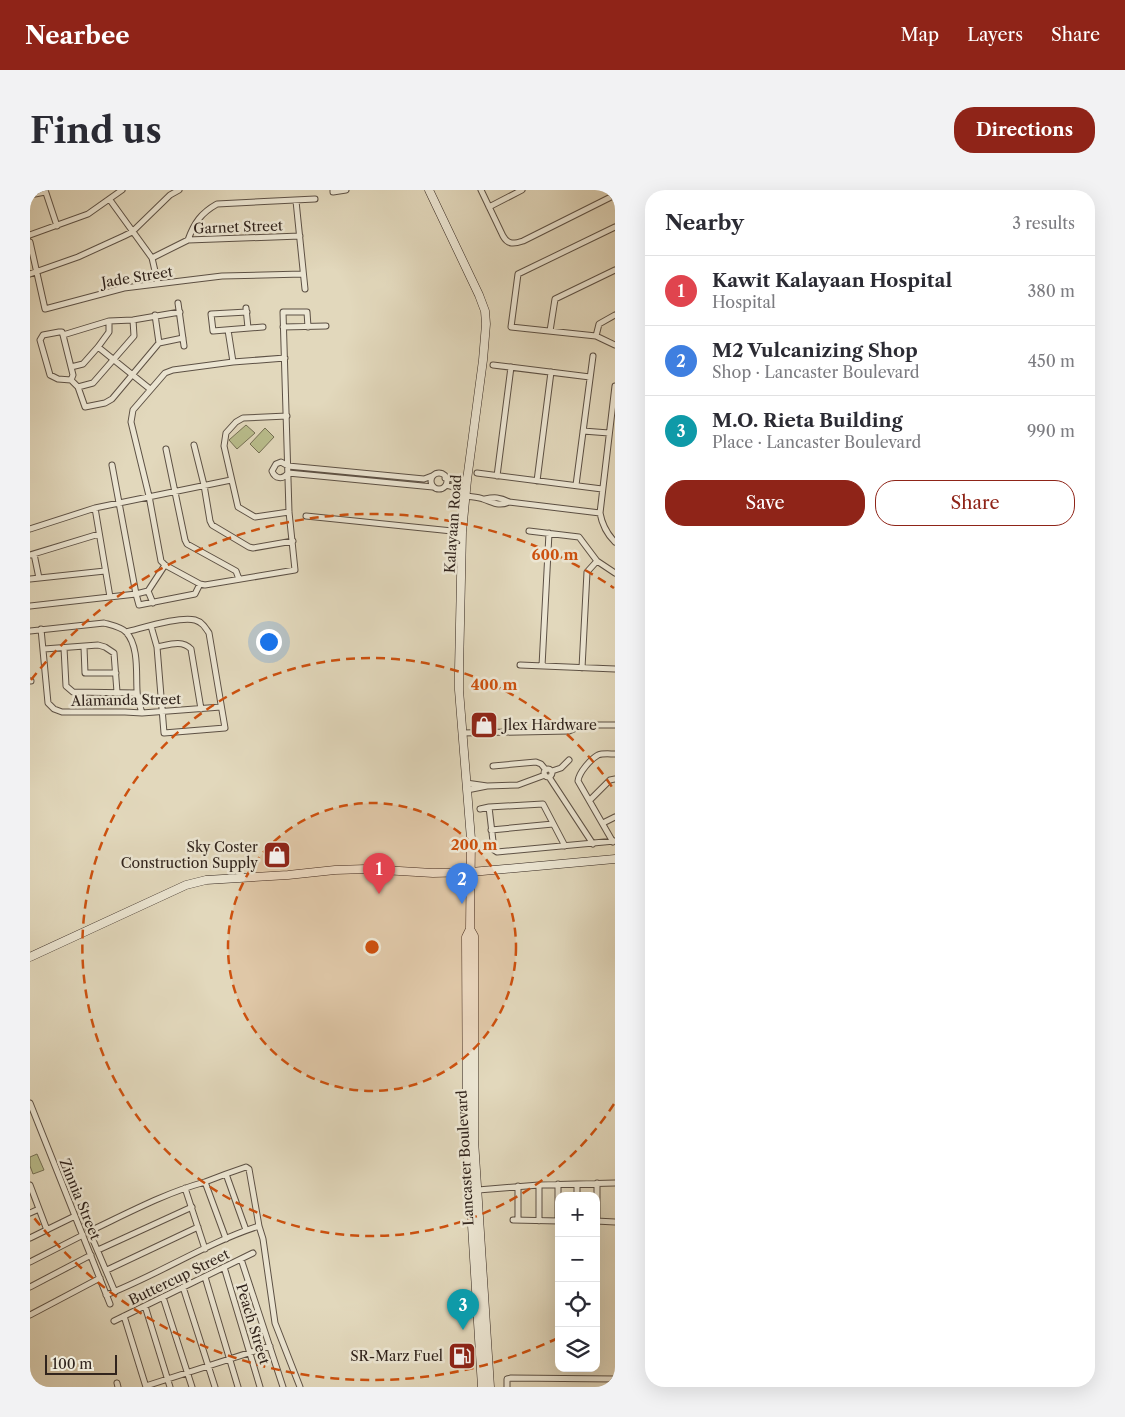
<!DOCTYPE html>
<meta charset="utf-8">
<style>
:root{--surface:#fff;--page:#f2f2f3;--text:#2b2b33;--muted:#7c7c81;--line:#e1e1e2;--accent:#8f2418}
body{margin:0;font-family:"Libre Caslon Text",serif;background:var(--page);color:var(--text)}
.controls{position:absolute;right:15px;bottom:15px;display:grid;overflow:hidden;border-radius:10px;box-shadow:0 5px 20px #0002}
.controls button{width:45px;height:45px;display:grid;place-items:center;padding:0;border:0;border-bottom:1px solid var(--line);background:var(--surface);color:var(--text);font:25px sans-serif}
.scale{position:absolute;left:15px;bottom:12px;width:72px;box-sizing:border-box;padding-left:5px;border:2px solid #31241d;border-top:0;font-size:14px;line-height:18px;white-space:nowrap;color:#31241d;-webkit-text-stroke:4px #ece6d3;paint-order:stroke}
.you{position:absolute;left:238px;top:451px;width:18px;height:18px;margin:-12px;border:4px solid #fff;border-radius:50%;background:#1a73e8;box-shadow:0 0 0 8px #1a73e833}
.badge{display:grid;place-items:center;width:32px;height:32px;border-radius:50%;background:var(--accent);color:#fff;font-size:16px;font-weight:700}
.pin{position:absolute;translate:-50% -41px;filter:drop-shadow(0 1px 2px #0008)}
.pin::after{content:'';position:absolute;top:26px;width:18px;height:15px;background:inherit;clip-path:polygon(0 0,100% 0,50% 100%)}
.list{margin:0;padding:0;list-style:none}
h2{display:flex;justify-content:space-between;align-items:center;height:65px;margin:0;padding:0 20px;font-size:21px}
h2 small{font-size:16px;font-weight:400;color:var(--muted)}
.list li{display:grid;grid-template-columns:32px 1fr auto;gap:15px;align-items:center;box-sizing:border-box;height:70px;padding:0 20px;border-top:1px solid var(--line)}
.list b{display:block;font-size:19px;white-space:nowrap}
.list p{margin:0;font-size:16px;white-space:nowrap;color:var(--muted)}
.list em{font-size:16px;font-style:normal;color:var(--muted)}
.actions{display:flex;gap:10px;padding:15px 20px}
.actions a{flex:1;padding:11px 0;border:1px solid var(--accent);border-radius:20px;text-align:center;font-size:18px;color:var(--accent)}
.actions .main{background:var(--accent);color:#fff}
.icon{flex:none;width:28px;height:28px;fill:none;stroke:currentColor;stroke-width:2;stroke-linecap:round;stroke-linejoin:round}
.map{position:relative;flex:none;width:585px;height:1197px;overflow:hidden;border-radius:20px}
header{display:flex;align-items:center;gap:30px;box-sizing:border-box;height:70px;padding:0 25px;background:var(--accent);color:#fff}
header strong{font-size:24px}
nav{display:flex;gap:28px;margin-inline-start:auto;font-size:18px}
.intro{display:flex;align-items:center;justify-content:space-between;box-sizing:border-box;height:120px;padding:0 30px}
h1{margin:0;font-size:35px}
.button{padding:12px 22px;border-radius:20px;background:var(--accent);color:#fff;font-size:18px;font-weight:700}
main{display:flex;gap:30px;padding:0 30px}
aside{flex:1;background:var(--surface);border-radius:20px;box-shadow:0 5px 20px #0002}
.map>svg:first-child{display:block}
.pitch{fill:#b9bd8c;stroke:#757054}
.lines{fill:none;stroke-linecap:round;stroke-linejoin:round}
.minor-casing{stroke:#5d5145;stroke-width:7}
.secondary-casing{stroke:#31241d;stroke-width:9}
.minor{stroke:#ece6d3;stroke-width:5}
.secondary{stroke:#ece6d3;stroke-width:8}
.ring{fill:none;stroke:#cd510f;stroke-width:2.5;stroke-dasharray:9 6}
.labels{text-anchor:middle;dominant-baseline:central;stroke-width:5;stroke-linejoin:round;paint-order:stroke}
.street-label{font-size:14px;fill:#31241d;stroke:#ece6d3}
.poi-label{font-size:14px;fill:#31241d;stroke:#ece6d3;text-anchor:end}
.centre{fill:#cd510f;stroke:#ece6d3;stroke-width:2.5}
.ring-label{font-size:15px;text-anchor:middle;font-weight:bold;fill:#cd510f;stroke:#ece6d3;stroke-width:5;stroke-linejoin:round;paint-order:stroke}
</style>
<header>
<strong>Nearbee</strong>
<nav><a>Map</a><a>Layers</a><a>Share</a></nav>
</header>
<div class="intro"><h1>Find us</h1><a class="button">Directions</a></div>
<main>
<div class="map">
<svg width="585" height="1197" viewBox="0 0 585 1197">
<rect width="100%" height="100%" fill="#e2d8bc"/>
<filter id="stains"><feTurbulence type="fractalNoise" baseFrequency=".004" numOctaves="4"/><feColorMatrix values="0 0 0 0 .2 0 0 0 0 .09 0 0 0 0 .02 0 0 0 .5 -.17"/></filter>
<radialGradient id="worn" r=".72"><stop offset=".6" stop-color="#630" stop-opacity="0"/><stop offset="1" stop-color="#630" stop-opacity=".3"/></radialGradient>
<path class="pitch" d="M216,235L225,243L207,259L199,250Z
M235,238L244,247L229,263L220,254Z
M7,964L14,980L3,984L0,976V967Z"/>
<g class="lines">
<g class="minor-casing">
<path id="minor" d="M15,0L27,36
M303,0V2L316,0
M451,0L473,46C478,55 484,54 493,51L585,5
M0,5L15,2
M80,10L122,68L128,94
M266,11L275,99
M459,17L492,0
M585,37L488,84L481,137L566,146L585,155
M0,45L58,24L92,0
M158,50C164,33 171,23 187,14L285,9
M0,52L15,119L94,98L192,86L273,84
M122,68L158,50L270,46
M0,84L48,67L94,46L102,42L140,5L149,0
M148,113L154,156
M216,118L218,138
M217,122L181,124L183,141L233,137
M125,125L129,153
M253,137L296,136
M198,140L203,172
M520,141L525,109L585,80
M29,142H32L33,145L43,185L41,190L28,189L20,185L10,150L13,145Z
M33,145L79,131L103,130L150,122
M566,146L569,134L585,125
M68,157L120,199
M255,168L203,172L143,180L135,183L103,220L101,232L119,306L131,371L135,375L170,394L175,395L265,380L259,322L253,122H277L278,137
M463,175L560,187
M41,177L53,174L68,157L79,142V131
M41,190L48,197L55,217L75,213L82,209L129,153L153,148
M585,196L570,323C572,334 577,344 585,352
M48,197L63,193L104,146L103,130
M257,226L213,228L206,232L196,243L194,256L208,317L225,327L259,322
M553,241L579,243
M164,255L174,295L180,331L182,335L219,357L223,358L263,351
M136,259L155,350L157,354L206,381L209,389
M447,283L572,299
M401 291a8 8 0 1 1 16 0a8 8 0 1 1-16 0Z
M402,286L394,289L258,276L251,272L246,274L242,281C245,289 253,290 258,283L403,297
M467,286L481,177
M415,288L437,290
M507,291L521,182
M416,295L436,300
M546,295L563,166
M436,306C441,307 448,307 453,309C463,312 468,317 479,312
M455,309C464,307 470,307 479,312L570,323
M65,318L80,407
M276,326L432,342
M0,339L65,318L201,290
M499,341L549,347L567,371L585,383
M4,364L9,388
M0,365L69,344
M0,389L75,381
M118,401L135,375
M123,413L118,401L106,404L109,415L165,404L170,394
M0,416L106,404L82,275
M11,439L18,513L24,519L32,522H95L112,523L191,517
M0,441L74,433C81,435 91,437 96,442C109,456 106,483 107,500C107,508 110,516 112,523
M96,442C113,438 150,426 165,430C172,432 175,437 179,443L195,538L134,543L127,457L121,436
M54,457L55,483H86
M127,457C138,455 152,449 161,459L171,519
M34,458L36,496L43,502L107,503
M14,459L68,455L75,457L84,463L87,502
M490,475L585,479
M512,476L519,343
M552,478L557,382L567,371
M0,491H1
M432,543L539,541L553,535H585
M463,576L506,572L511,574L516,580
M514 583a4 4 0 1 1 8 0a4 4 0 1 1-8 0Z
M522,581L531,578L539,570
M519,587L563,654
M436,593L457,596
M437,600L457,596L488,595L515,585
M560,610L580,590L585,589
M459,617L464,660L467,662L585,651
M450,619L459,617L513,614L535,656
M573,633L585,627
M461,640L523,634
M583,652L548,591C549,582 561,569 568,565C573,563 580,564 585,564
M0,913L80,1114
M196,984L175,992L196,1049
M567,993V1031
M528,994V1031
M547,994V1006
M0,995L17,1040
M509,995V1031
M488,996V1030
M155,998L175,1059
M448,1000L509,995L585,993
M0,1023L9,1019
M52,1024L85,1102
M483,1030L529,1031
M566,1031L585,1032
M216,1040L196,984L216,977L219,979L229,1036L233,1049L245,1133L270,1197
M60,1041C98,1023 135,1003 175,992
M0,1048L45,1026
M68,1060L162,1017
M211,1069L253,1197
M0,1072L53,1045
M194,1077L230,1197
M77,1080L168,1037
M175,1087L208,1197
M0,1097L61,1065
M153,1097L185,1197
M76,1105C128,1085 176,1053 229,1036
M133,1107L162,1197
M115,1116L140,1197
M0,1125L70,1088
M94,1126L116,1197
M84,1131L223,1063
M87,1193L88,1197
M116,1196L240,1156
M477,1197V1189L481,1188L585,1189"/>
</g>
<g class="secondary-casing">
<path id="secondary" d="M399,0L449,105L455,121L456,134L453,170L437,290L432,342L429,480V500L441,649L440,739L436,747L437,954L452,1197
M440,739L444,746V950L460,1197
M0,767L156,695L176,690L258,685L305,680L336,679L403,683L441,682L585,669"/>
</g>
<use href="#minor" class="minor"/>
<use href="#secondary" class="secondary"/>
</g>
<circle cx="342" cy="757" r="144" fill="#cd510f" fill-opacity=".12"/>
<g class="ring">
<circle cx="342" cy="757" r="144"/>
<path d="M584 914A289 289 0 1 1 584 600"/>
<path d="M528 1148A433 433 0 0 1 1 1024M1 490A433 433 0 0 1 584 398"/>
</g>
<defs>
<g id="shop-square" transform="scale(1.4375)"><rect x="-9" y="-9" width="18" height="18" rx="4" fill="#8f2418" stroke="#ece6d3"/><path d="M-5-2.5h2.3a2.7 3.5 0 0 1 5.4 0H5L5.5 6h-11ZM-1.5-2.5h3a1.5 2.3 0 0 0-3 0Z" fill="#fff"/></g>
<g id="fuel-square" transform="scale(1.4375)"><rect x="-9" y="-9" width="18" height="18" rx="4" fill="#8f2418" stroke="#ece6d3"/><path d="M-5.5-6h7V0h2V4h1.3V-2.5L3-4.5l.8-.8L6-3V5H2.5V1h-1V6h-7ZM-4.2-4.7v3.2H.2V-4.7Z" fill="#fff"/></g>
</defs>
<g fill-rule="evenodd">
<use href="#shop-square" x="454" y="535"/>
<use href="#shop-square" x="247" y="665"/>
<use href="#fuel-square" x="432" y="1166"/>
</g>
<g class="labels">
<g class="street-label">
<text transform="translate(208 37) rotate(-2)">Garnet Street</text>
<text transform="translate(107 87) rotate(-9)">Jade Street</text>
<text transform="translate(423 334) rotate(-86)">Kalayaan Road</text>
<text transform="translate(96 510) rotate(-1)">Alamanda Street</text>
<text transform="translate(435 968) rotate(-93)">Lancaster Boulevard</text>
<text transform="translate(50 1009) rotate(68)">Zinnia Street</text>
<text transform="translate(149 1087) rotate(-26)">Buttercup Street</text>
<text transform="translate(223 1134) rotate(73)">Peach Street</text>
</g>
<g class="poi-label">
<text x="473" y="535" text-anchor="start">Jlex Hardware</text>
<text x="228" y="657">Sky Coster<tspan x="228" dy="16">Construction Supply</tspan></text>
<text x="413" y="1166">SR-Marz Fuel</text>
</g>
</g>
<circle cx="342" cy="757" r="8" class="centre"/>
<g class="ring-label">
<text x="525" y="370">600 m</text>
<text x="464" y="500">400 m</text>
<text x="444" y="660">200 m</text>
</g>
<rect width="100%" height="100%" filter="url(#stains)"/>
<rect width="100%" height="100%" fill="url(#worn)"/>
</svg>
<div class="controls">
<button>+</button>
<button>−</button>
<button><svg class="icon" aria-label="locate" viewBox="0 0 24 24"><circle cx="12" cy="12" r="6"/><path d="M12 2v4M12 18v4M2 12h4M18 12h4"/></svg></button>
<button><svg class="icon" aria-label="layers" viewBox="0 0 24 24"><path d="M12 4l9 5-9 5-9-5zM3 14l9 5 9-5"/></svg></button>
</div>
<div class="scale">100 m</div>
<div class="you"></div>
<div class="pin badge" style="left:349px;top:704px;background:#e0444e">1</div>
<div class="pin badge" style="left:432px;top:714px;background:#3f7fe0">2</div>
<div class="pin badge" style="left:433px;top:1140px;background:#0f9aa8">3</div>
</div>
<aside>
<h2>Nearby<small>3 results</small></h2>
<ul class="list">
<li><span class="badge" style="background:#e0444e">1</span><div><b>Kawit Kalayaan Hospital</b><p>Hospital</p></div><em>380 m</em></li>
<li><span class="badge" style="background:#3f7fe0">2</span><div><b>M2 Vulcanizing Shop</b><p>Shop · Lancaster Boulevard</p></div><em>450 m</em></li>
<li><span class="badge" style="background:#0f9aa8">3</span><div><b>M.O. Rieta Building</b><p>Place · Lancaster Boulevard</p></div><em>990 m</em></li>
</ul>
<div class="actions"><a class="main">Save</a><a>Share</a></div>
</aside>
</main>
